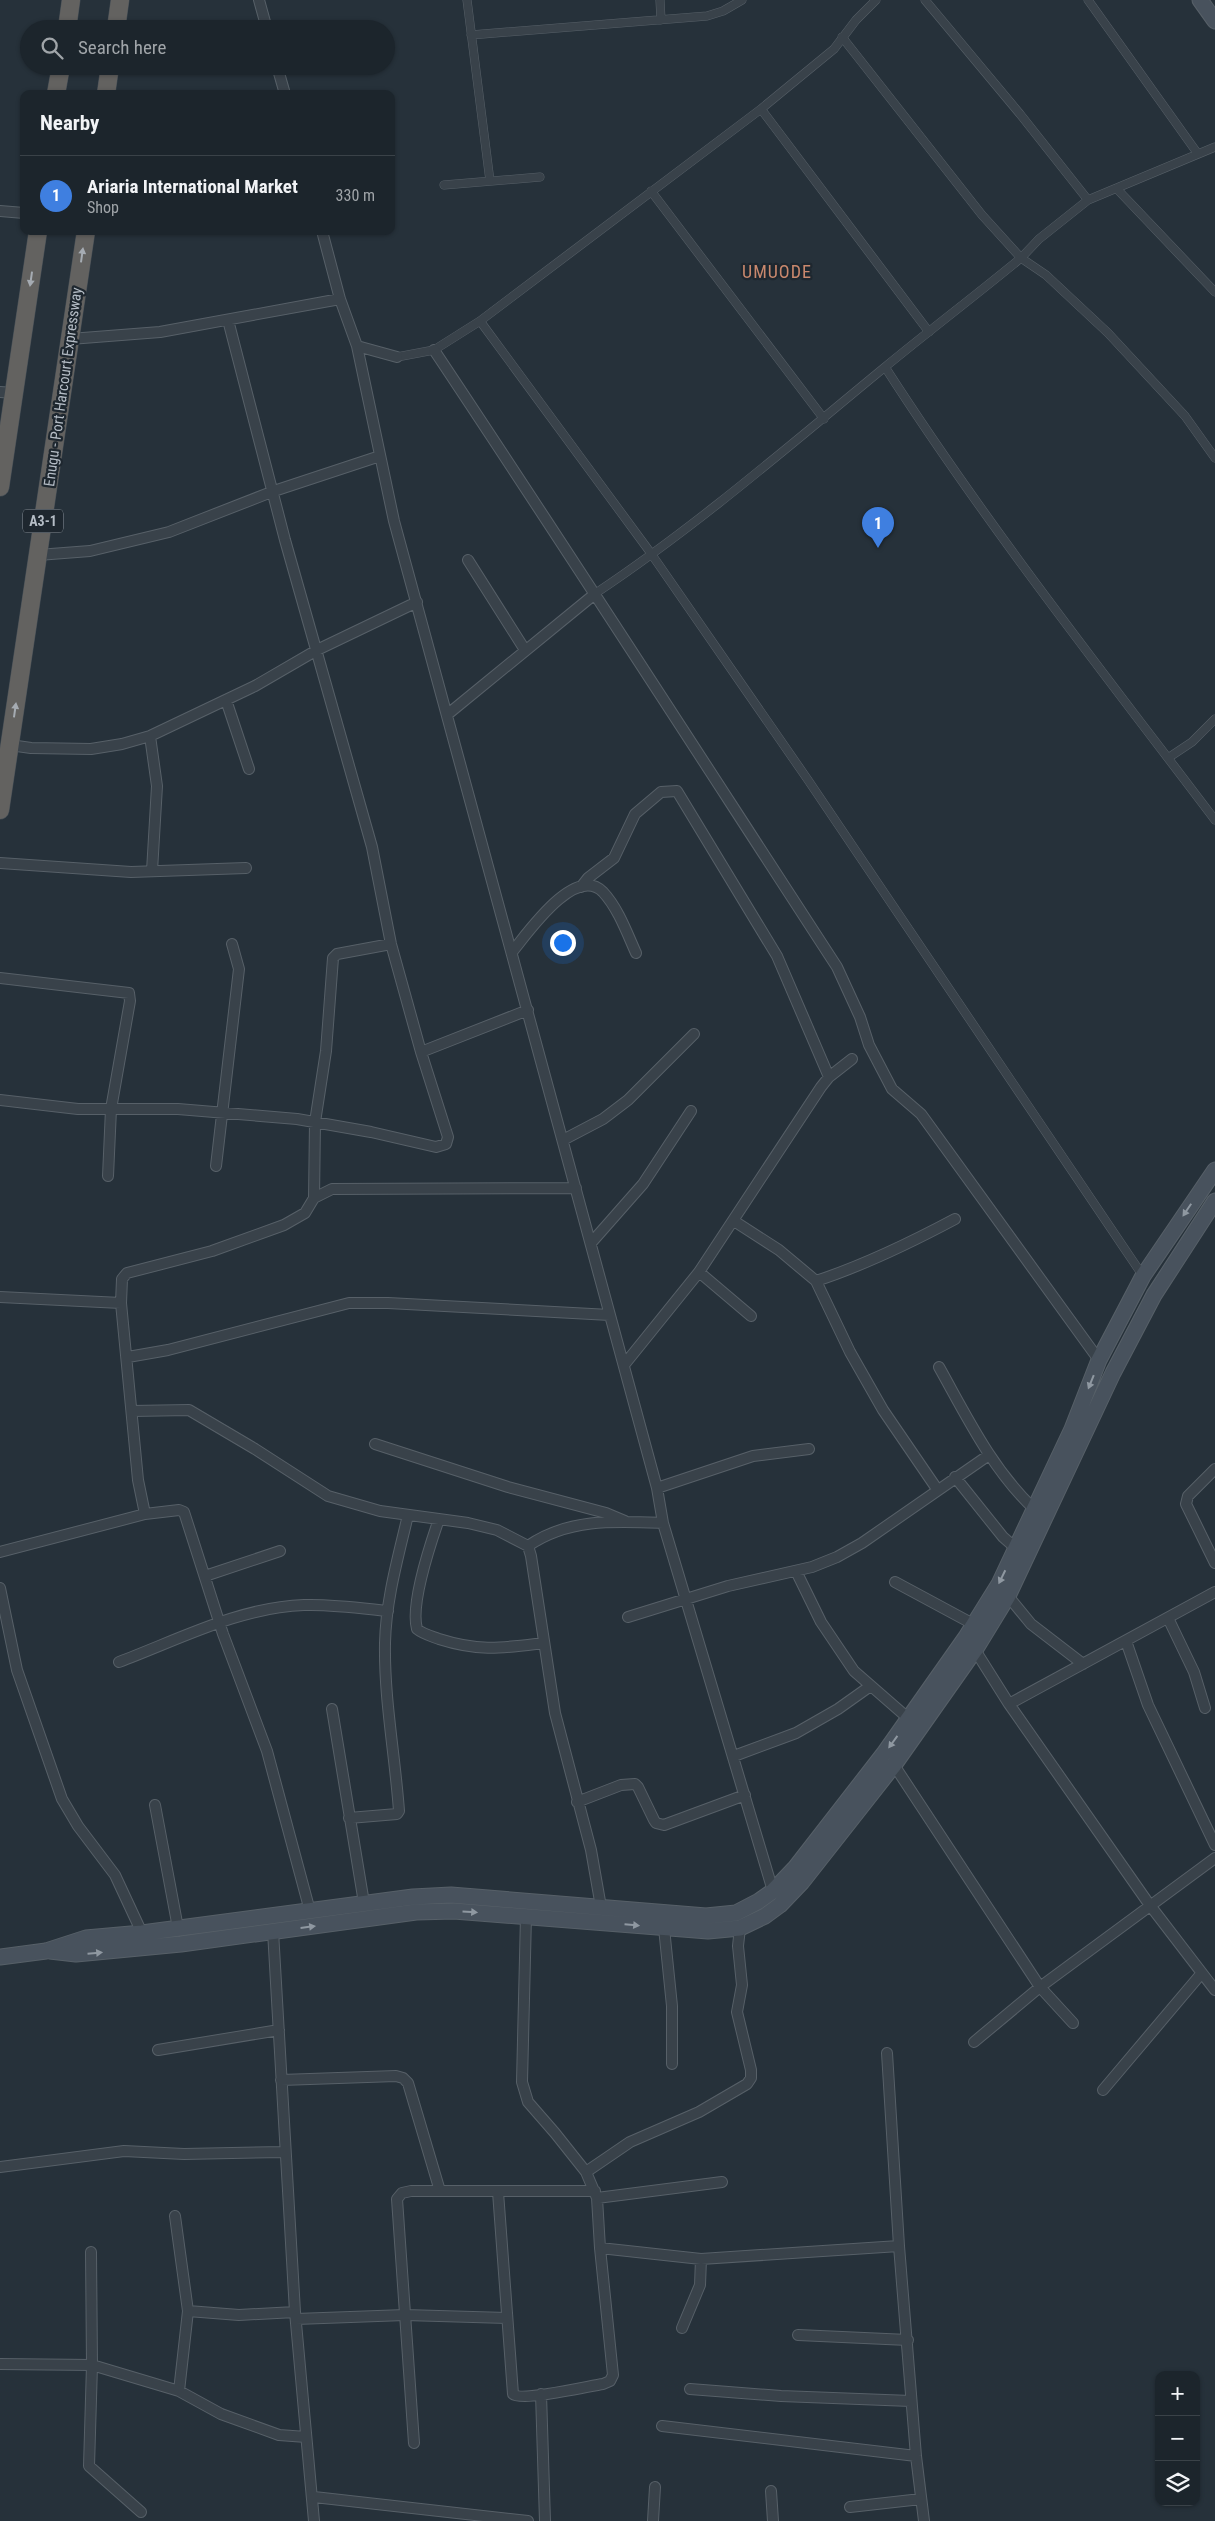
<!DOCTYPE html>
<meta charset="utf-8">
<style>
:root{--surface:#1c252c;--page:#293138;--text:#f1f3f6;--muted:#a0a5a9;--line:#3a4248;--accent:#b45309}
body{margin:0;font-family:"Roboto Condensed",sans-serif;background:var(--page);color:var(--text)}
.controls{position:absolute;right:15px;bottom:15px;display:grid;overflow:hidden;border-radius:10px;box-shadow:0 1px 4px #0004}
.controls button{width:45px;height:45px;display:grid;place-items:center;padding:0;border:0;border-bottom:1px solid var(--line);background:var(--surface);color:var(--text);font:25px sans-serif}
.you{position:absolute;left:562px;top:942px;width:18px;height:18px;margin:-12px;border:4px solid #fff;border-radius:50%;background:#1a73e8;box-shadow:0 0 0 8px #1a73e833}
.badge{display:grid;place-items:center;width:32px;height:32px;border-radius:50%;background:var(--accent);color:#fff;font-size:16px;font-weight:700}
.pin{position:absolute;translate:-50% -41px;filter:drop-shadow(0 1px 2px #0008)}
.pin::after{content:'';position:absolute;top:26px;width:18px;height:15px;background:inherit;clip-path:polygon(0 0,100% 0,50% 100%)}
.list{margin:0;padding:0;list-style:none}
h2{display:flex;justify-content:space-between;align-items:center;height:65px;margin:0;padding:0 20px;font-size:21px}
h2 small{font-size:16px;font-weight:400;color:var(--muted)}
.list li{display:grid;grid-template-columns:32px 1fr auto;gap:15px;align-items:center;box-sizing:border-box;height:80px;padding:0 20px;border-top:1px solid var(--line)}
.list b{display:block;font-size:19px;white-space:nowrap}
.list p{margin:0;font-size:16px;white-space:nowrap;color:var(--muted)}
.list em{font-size:16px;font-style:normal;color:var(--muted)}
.icon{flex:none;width:28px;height:28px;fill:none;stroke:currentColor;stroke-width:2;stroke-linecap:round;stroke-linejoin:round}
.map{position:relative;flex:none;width:1215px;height:2521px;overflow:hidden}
.search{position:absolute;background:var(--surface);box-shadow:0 1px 4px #0004;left:20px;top:20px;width:375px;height:55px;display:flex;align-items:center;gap:12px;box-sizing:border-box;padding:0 18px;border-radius:28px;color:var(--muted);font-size:19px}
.panel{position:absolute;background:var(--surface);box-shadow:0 1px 4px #0004;left:20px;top:90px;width:375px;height:145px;border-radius:10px}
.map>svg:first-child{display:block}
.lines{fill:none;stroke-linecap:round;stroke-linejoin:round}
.pedestrian-casing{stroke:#576068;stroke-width:9}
.minor-casing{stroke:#576068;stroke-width:12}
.secondary-casing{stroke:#576068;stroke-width:17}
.trunk-casing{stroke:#444d55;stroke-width:19}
.pedestrian{stroke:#39424a;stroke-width:8}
.minor{stroke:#39424a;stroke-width:10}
.secondary{stroke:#48525d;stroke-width:15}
.trunk{stroke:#636260;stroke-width:18}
.oneway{fill:#a5abb2}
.oneway2{fill:#8f98a1}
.labels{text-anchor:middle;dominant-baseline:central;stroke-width:4.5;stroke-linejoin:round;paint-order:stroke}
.shield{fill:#1e272f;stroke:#889099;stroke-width:1}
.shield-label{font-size:14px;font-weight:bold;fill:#b5bdc6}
.street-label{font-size:15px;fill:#b5bdc6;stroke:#1e272f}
.quarter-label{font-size:18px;letter-spacing:1px;fill:#c9886d;stroke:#1e272f}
</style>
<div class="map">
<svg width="1215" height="2521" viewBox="0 0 1215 2521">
<rect width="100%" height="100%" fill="#26313a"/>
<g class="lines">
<g class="pedestrian-casing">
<path id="pedestrian" d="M467,0L490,181
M660,0L661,20
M925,0L1020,114L1088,200
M1088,0L1198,154
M471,35L707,16L723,11L742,0
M842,37L982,215L1021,258L1046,275L1108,333L1185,416L1215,458
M761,109L929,332
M444,185L540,177
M1117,189L1215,292
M651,191L824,419
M480,321L650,552L808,780L1143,1276
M397,357L434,350L480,321L761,109L834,49L856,20L876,0
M885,367C986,524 1103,672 1215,820
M596,593C698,525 790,445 885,367C930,330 976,295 1021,258L1039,239L1088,200L1215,147
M1168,758L1192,742L1215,719"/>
</g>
<g class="minor-casing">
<path id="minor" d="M259,0L267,29
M277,66L285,94
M0,211L24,213
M322,231L340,299L357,346L397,357
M70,339L160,332L340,299
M357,346L394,521L657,1488L663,1523L773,1891
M434,350C570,554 703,761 837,967L860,1017L869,1045L892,1089L921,1114L1099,1360
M0,392L14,393
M38,555L90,551L169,532L274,491L380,456
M468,560L525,650
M226,700L249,769
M448,714L596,593
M150,736L157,786L152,871
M10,745L31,748L91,749L122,744L150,736L255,686L317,650L417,602
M0,863L131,872L246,868
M581,887L588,878L614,858L635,814L661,792L677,791L777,956L829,1077
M512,952C527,934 575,864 603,892C618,908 627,933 636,953
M0,978L129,993L130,1001L111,1109L108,1176
M421,1052L528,1010
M0,1100L78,1109H178L297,1119L371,1132L436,1147L446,1144L448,1137L421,1052L391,944L372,847L285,540L228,320
M563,1140L603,1119L628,1100L694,1034
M216,1166L239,969L232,944
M314,1198L315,1122L326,1051L333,958L337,954L391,944
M734,1221L779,1250L816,1281L850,1352L883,1410L937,1489
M591,1243L643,1184L691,1111
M699,1272L751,1316
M816,1281C865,1265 910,1243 955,1219
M0,1297L121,1303
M128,1357L168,1350L349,1303H388L610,1315
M624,1365L699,1272L821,1087L829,1077L852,1059
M939,1367C967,1417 992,1469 1034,1509
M132,1411L189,1410L255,1449L328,1496L380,1511L468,1523L497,1530L528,1546L531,1556L555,1713L591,1850L601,1907
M375,1444L508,1487L606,1513L625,1521
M1215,1469L1188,1496L1186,1504L1215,1563
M955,1477L1003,1537L1011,1544L1020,1540
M657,1488L753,1456L809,1449
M145,1514L138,1480L121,1303L122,1279L127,1273L212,1251L284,1225L305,1213L314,1198L332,1189L576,1188
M439,1519C430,1545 410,1604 417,1629C423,1634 431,1636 439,1639C480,1652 502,1648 544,1643
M528,1546C568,1518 616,1521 663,1523
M0,1552L145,1514L179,1510L184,1512L223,1634L267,1751L310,1911
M796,1571L821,1622L854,1671L909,1719
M205,1576L280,1551
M895,1582L973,1624
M0,1588L17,1670L62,1799L78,1826L115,1875L142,1933
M1008,1596L1031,1624L1083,1664
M628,1617L728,1586L812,1567L837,1557L862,1543L989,1455
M1168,1618L1194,1672L1205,1708
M1126,1641L1148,1705L1215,1845
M975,1650L1009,1704L1149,1904L1215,1990
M119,1662C178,1640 240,1607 304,1605C332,1604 360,1608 388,1611
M1009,1704L1215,1592
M332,1709L364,1903
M734,1756L796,1733L838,1709L869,1687
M894,1765L1040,1987L1073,2023
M577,1802L621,1785L635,1784L638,1787L654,1820L656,1823L664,1825L745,1795
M155,1805L178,1928
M349,1818L397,1814L399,1811C395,1755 384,1699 385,1643C386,1599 398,1558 408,1515
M664,1928L672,2006V2064
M273,1931L295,2312L314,2521
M974,2042L1040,1987L1215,1858
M158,2050L279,2030
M887,2053L899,2246L916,2456L924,2521
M281,2080L396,2076L403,2078L408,2083L440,2191
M1103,2090L1201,1974
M0,2167L124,2151L184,2154L284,2152
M586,2172L630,2142L699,2112L747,2084L751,2078V2070L737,2012L742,1985L738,1946L740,1928
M498,2192L513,2394C521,2402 589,2386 603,2384L610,2381L613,2375L600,2248L597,2198L586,2172L555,2133L528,2102L522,2082L526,1916
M597,2198L722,2182
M175,2216L188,2311L179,2391
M600,2248L701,2259L899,2246
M188,2311L239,2315L295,2312
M296,2319L405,2315L507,2318
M682,2328L700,2285L701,2259
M798,2335L908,2340
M0,2364L92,2365L91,2252
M690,2389L781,2396L911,2401
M541,2394L545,2521
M662,2426L916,2456
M414,2443L397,2199L402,2193L411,2191H595
M771,2491L773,2521
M314,2497L528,2521
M850,2507L921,2499
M141,2512L89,2466L92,2365L179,2391L221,2414L279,2435L306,2437
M653,2521L655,2487"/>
</g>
<g class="secondary-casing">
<path id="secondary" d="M1200,0L1215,21
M50,1951L76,1954L181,1944L416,1912L454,1911L708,1931L740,1928L765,1916L780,1905L802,1882L894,1765L975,1650L1008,1596L1113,1373L1154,1295L1215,1201
M0,1957L46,1951L86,1938L142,1933L413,1897L451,1895L706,1916L736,1913L759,1901L773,1891L795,1868L885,1752L966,1637L999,1584L1072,1429L1099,1360L1143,1276L1215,1170"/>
</g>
<g class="trunk-casing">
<path id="trunk" d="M67,29L71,0
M116,29L120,0
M56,94L61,66
M106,94L110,66
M0,487L38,231
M0,810L86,231"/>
</g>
<use href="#pedestrian" class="pedestrian"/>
<use href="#minor" class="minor"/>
<use href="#secondary" class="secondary"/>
<use href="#trunk" class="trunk"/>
</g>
<defs><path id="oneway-solid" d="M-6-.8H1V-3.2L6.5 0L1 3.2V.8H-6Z" transform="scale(1.25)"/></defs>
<g class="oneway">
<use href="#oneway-solid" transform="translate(82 255) rotate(-82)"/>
<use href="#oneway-solid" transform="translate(31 279) rotate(98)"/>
<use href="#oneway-solid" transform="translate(15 710) rotate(-82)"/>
</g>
<g class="oneway2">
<use href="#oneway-solid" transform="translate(1187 1210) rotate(124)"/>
<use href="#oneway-solid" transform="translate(1091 1382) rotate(112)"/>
<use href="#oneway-solid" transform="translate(1002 1577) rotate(116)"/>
<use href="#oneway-solid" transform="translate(893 1742) rotate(126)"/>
<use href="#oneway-solid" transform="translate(470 1912) rotate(4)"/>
<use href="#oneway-solid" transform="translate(632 1925) rotate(5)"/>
<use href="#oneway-solid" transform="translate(308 1927) rotate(-7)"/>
<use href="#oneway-solid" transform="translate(95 1953) rotate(-5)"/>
</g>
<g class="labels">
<rect class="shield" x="23" y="509.5" width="40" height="23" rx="4"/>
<g class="shield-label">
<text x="43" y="521">A3-1</text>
</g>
<g class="street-label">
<text transform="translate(63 387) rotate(-82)">Enugu - Port Harcourt Expressway</text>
</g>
<g class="quarter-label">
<text x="777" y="271">UMUODE</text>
</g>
</g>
</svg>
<div class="controls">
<button>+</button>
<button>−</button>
<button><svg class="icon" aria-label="layers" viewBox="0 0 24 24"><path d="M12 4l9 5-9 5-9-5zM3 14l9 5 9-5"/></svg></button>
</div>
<div class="you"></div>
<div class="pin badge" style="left:878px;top:548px;background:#3f7fe0">1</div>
<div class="search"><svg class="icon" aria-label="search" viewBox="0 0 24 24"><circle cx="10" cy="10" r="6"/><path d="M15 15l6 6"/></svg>Search here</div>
<section class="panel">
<h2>Nearby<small></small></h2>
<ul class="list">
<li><span class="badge" style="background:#3f7fe0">1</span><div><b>Ariaria International Market</b><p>Shop</p></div><em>330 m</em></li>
</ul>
</section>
</div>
